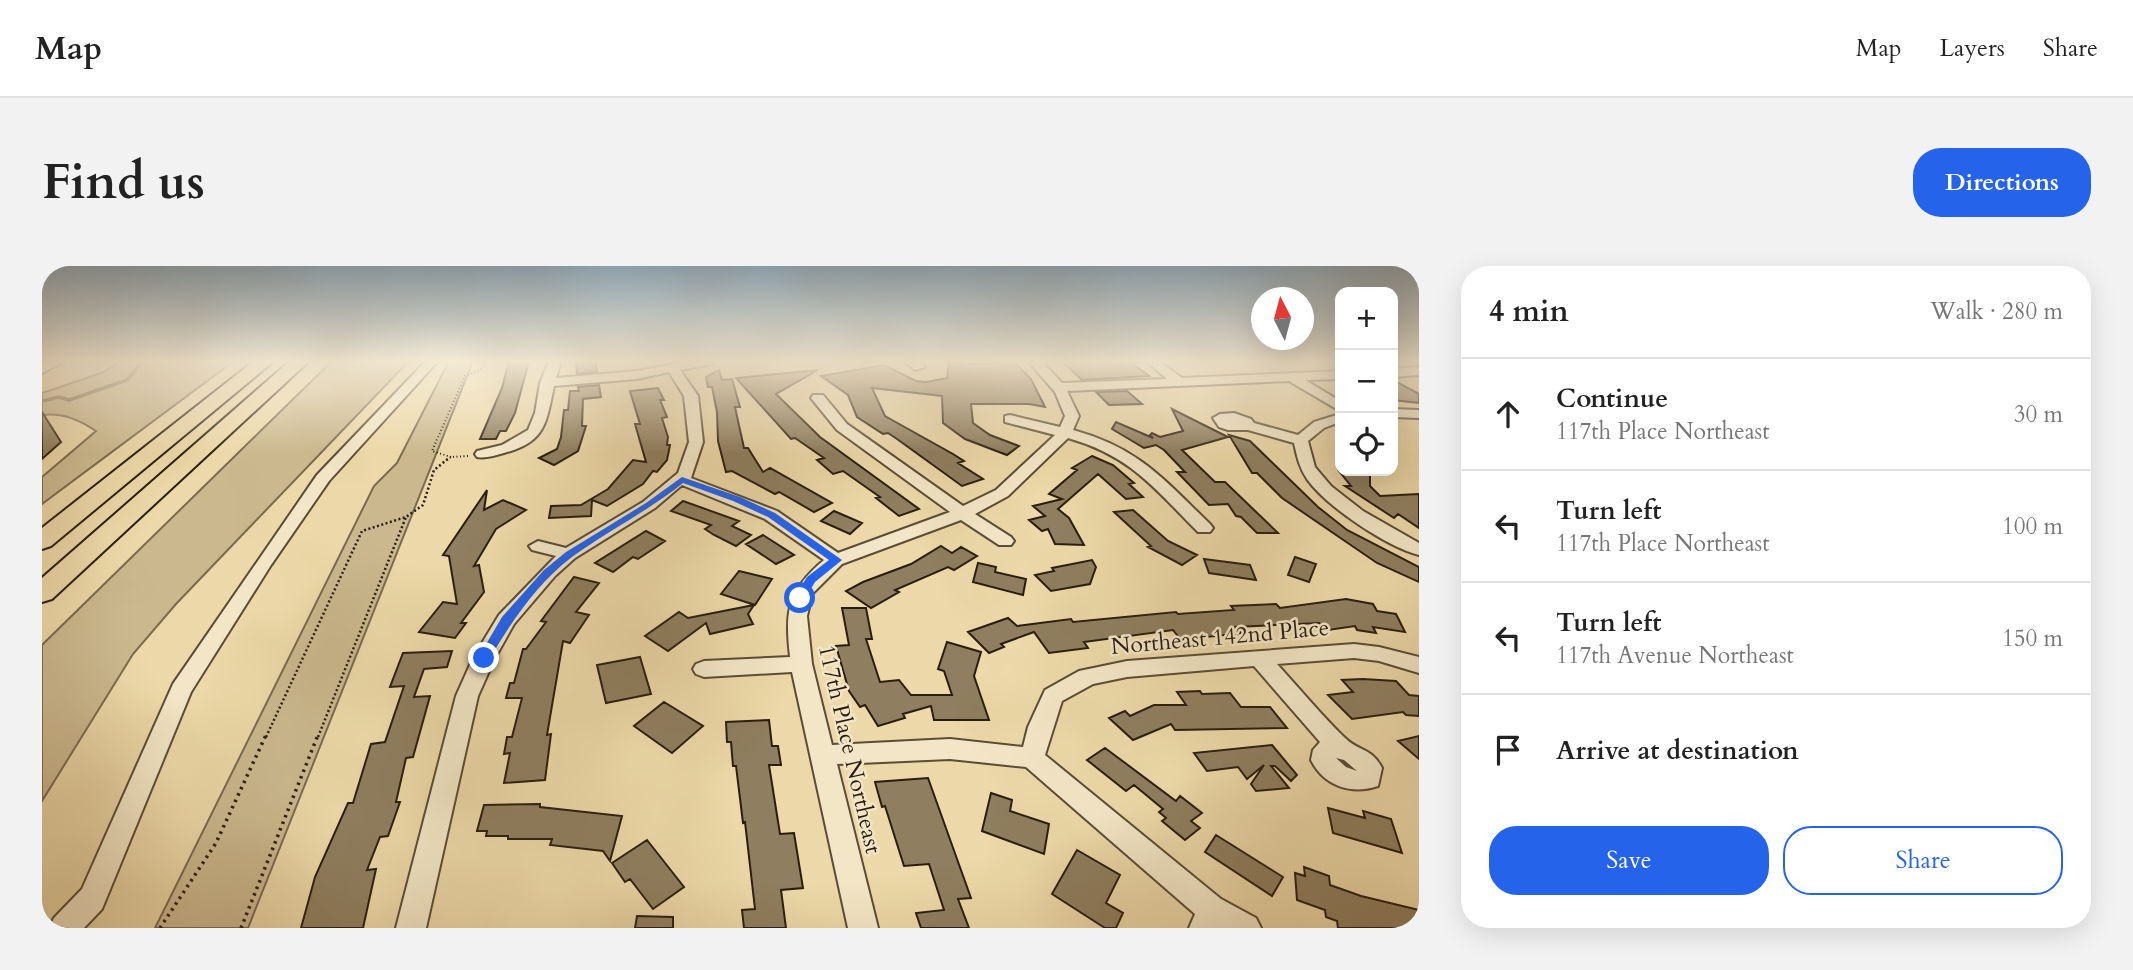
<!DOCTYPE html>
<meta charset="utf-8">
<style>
:root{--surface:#fff;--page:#f2f2f2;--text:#222;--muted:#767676;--line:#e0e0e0;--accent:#2563eb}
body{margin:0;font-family:Cardo,serif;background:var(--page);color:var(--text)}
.controls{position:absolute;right:21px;top:21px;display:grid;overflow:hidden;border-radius:14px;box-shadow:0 7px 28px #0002}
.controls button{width:63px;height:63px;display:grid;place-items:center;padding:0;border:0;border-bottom:2px solid var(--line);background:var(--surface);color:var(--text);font:35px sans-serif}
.compass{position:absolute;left:1209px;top:21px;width:63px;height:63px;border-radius:50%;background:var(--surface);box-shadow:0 7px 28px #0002;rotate:354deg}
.stop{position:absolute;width:21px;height:21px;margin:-16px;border:5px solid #2563eb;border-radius:50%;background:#fff}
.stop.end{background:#2563eb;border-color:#fff;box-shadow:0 2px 7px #0008}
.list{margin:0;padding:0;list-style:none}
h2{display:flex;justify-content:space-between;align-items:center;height:91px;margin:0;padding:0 28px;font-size:30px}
h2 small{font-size:23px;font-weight:400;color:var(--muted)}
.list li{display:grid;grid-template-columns:46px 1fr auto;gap:21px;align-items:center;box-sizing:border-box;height:112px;padding:0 28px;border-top:2px solid var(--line)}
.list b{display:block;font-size:26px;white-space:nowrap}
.list p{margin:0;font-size:23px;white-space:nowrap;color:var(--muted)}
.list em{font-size:23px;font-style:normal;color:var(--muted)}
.actions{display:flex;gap:14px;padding:21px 28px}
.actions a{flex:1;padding:16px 0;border:2px solid var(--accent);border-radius:28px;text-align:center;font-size:24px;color:var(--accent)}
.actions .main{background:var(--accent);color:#fff}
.icon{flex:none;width:38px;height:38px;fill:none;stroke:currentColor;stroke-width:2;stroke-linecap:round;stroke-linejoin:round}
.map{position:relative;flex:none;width:1377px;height:662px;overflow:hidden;border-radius:28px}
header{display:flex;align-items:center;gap:42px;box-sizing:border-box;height:98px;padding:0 35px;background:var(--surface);border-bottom:2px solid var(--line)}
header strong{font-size:33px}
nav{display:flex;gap:38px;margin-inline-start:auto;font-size:24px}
.intro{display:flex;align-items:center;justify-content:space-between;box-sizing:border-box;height:168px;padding:0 42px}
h1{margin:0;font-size:49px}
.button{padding:18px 32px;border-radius:28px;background:var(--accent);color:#fff;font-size:24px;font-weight:700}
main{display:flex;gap:42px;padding:0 42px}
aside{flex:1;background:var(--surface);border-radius:28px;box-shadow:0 7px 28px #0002}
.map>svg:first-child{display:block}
.green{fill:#cbb88e;stroke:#7a6a4f;stroke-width:2}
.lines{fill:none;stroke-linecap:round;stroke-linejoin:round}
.stream{stroke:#77674c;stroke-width:3.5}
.building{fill:#8f7e5f;stroke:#2a1d10;stroke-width:2}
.minor-casing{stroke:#5a4c36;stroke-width:4}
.highway-casing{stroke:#2a1d10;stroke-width:4}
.path-far2{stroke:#2a1d10;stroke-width:2;stroke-dasharray:1 2.5;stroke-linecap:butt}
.path-far1{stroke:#2a1d10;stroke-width:2.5;stroke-dasharray:2 2.5;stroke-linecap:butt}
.path{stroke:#2a1d10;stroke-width:3.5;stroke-dasharray:2.5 4.5;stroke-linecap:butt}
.minor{fill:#f3e6c6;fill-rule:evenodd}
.highway{fill:#ecd8a8;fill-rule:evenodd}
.route{fill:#2563eb}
.labels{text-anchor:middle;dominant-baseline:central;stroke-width:5;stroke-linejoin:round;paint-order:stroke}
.street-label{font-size:23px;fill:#2a1d10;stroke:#f3e6c6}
</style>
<header>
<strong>Map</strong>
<nav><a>Map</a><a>Layers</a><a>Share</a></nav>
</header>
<div class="intro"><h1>Find us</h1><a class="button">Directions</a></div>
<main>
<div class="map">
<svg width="1377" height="662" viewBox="0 0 1377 662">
<rect width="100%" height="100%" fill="#ecd8a8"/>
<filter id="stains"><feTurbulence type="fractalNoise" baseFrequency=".00286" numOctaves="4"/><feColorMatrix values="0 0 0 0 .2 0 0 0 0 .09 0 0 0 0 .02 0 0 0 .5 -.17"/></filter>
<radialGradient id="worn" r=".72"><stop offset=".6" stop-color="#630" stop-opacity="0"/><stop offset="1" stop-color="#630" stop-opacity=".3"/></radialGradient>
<path class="green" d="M78,95H192L0,238V211L54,165C38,154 20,146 0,149V127L62,106Z
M290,95H367L134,338L91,388L0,535V379Z
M407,95H431L206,662H113L332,220L355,197Z"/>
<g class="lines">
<path class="stream" d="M0,135L17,131L27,134L85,114L101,95"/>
</g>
<path class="building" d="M467,95H487L473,147L464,165H458L454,173H438L460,122Z
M534,95H553L555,106L535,108Z
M1020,95H1087L1107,110L1040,114Z
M907,96L930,98L972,96L989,113L1003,141L987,138H929L931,157L948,169L977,180L965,189L923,173L901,157L900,130L830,122L843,150L911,188L922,195L916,197L941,213L920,220L855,173L846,167L841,168L815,151L806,129L779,110L842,99L874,115L884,116L905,112Z
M677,104L680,114L690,113L698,141H693L702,182H706L721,206L728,202L790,237L772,246L737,226L733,228L690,205L684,206L676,175L675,146L670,121H666L664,111Z
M776,104L734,128L778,171L877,243L857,250L834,232L838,231L801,205L791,208L775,194L782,192L753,172L749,173L694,112Z
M1351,114L1377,128V137L1351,134Z
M557,119L559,131L541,133L540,160H544L536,185L512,199L497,192L515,183L519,171L522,144H526L528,125H537L536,121Z
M616,122L622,134H618L625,151L620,152L626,171L625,179H628L625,194L615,206L611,205L601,218L565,240L550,234L549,250L507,252L509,240L539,239L566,223L591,194L604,196L593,158H598L588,125Z
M1085,125L1100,138L1067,139L1054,126Z
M1130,143L1186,171L1140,184L1173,216H1183L1236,267H1215L1199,251L1194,250L1186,238L1167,239L1135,206H1143L1122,184L1114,179L1102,182L1070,163L1074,156L1111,172L1108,169L1110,167L1118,171L1141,165Z
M0,146L19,176L0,193Z
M1187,169L1208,175L1276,241L1305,264L1377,301V316L1335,297L1240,232L1215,207H1210Z
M1050,190L1071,199L1092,217L1087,218L1101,231L1084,233L1056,208L1016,243L1027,252L1042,279L1013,278L1006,263L1000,265L987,254L1003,250L991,240L1020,233L1007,228L1035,204L1030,202Z
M1297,205H1328V220L1338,230L1377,228V262L1356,248L1352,252L1303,220H1309Z
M445,224L442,244L461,234L484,244L454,263L432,300L437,299L442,326L419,357H424L413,372L377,366L401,336L415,338L407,290L401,289Z
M641,235L697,255L690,260L709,269L694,280L672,269L663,263L669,259L629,245Z
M1091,244L1126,275L1155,289L1140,299L1106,281L1109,280L1072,246Z
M792,245L820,257L808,268L779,255Z
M604,265L623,275L596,293L591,291L571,306L553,297Z
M721,269L752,289L734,298L704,278Z
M899,280L910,287L919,281L935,290L912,304L906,301L853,324L857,326L829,342L804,325L821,316L869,298Z
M1253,291L1274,298L1267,316L1246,309Z
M1162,293L1208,299L1214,314L1167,307Z
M1050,294L1054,301L1048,318L1009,325L993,309L1012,305L1010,302Z
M936,297L954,301L953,306L984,313L981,329L931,316Z
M697,305L730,313L713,339L679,328Z
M532,311L557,317L534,346L547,349L528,377L521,375L505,469L509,468L503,514L462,517L468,487L462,488L465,471H470L480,432H464L468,417H472L481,383H484L504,356L499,355Z
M1304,333L1331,338L1335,345L1354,348L1363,366L1331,361L1334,367L1315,364L1313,360L1286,364L1277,357L1193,361L1199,367L1139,374L1131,364L1042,376L1046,382L1007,387L992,366L959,378L962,381L947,387L926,366L966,352L975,360L1029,353L1031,356L1134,346L1136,348L1192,344L1189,340L1234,338L1238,342Z
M712,339L706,348L711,358L668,368L664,357L626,385L603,370L637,346L646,352Z
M800,342H824L830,373H824L838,416L857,414L869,429H910L902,405L896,403L905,376L939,386L932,410L947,454H892L889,440L861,448L863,452L836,460L823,439L818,441L807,425L794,380L807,379Z
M410,385L405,401L382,403L372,431L388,430L371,491L364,492L354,536H358L346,570L338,571L325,604L334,603L321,662H259L273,611L306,537H311L329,478L343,476L362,420L348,421L361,387Z
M598,391L609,428L564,437L555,399Z
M1321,413L1354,415L1367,429L1377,430V450L1364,449L1361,446L1310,453L1286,429L1311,426L1300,414Z
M1158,425L1160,428L1188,427L1199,441H1228L1245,462L1133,464L1129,458L1091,474L1067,452L1083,445L1088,450L1112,439H1144L1135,426Z
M622,436L661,460L630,487L592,460Z
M727,454L730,480H736L739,499H727L738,568L752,567L761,622L739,624L744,662H702L700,644L713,643L703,556L701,557L694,500H691L689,476H685L684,456Z
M1377,470V493L1356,475Z
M1230,479L1255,509L1249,515L1233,500H1229L1247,522L1214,525L1209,518L1222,499L1205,513L1196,501L1165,505L1152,487Z
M1063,482L1134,535L1138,530L1160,547L1149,555L1158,562L1143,574L1120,555L1124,552L1117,546L1121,543L1092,519L1084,525L1045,494Z
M886,512L929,632L916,633L927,662H879L874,647L902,644L887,598L862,600L843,540L840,541L833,516Z
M949,527L970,534L968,545L1007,558L1002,588L940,565Z
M498,538V541L580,550L568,595L561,585L508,579L510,573H466V570H444L445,565H435L442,539Z
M1286,542L1323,552L1321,545L1349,553L1360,587L1291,567Z
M1174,569L1241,611L1230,630L1163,586Z
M605,574L642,621L611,643L588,613L583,616L570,597Z
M1035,584L1078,609L1064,637L1081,647L1074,662H1063L1010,628Z
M1262,601L1287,610L1288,619L1319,630L1377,644V662H1296L1295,655L1284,651L1283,644L1255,634L1253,607L1263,610Z
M595,650L631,651V662H593Z"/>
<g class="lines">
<g class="minor-casing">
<path id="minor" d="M9,95H24L0,107V98Z
M384,95H396L287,215L229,299L149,426L60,643L42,662H7L12,652L40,623L131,418L275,209Z
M507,95H519L514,112L595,105L649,95H672L670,98L638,104L656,130L661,176L649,212L735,245L796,287L908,246L795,164L769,132L771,129H781L805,158L921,240L954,224L1013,169L963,156V150L968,149L1018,161L1023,150L1013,126L986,95H999L1020,117L1125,113L1104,95H1117L1140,112L1298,105V113L1263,114L1298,135V145L1247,115L1025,125L1037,150L1031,164C1097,182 1121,213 1168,258L1171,262L1168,266H1156C1112,222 1089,190 1026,172L966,230L933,248L969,271L972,275L969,279H957L919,254L800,298L770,328L765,350L770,398L790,479L908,473L981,481L986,461L1003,424L1037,405L1085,395L1312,378L1337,381L1377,391V407L1337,395L1312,392L1235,398C1258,423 1279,449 1303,472C1316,485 1330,482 1340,502L1336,520C1309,529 1282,520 1269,494L1271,484L1278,476L1212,400L1085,411L1051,418L1020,435L1003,489L1179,633L1214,652L1219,662H1147L1153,648L984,501L908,493L795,498L836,662H806L750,406L662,411L654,408L651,403L654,398L662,395L748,391C743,345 745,325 782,294L723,253L640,219L613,242L533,292L513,310L472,358L453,392L436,430L384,662H354L414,430L431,392L457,349L514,290L490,284L487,280L496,275L524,282L601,236L636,207L647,176L642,130L627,106L595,113L512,120C504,157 504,176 462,187C453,189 444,193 435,191L433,188L435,185L460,179L486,164L493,147L498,117ZM1294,492L1302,494L1315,505L1304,501Z
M861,95H875L883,101L873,104Z
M1377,101V109L1351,111V103Z
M1351,143L1377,144V152L1351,151Z
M1192,147L1209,153L1212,157L1256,169L1272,156L1298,148V156L1282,162L1266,175L1273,201L1289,220L1321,245L1377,277V289C1345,281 1284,240 1265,213C1257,201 1255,190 1252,177L1206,164H1186L1177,161L1171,152L1178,148Z"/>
</g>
<g class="highway-casing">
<path id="highway" d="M212,95H232L9,280L0,283V262Z
M248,95H267L10,333L0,336V312Z"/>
</g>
<path class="path-far2" d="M409,191L390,185L423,110L438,104L446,95
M405,194L409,191L426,190"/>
<path class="path-far1" d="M224,471L320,265L364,251L381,239L392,204L407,192
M276,471L364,251"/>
<path class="path" d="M118,662L174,577L224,469
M199,662L276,469"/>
<use href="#minor" class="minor"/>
<use href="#highway" class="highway"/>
</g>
<linearGradient id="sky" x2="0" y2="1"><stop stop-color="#8fa9ba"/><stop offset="0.51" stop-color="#f6edd8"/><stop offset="1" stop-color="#f6edd8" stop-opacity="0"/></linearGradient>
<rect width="1377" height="187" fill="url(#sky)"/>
<path class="route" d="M640,211L698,231L733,247L800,294L773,316L762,334H754L752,332L765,311L787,294L726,251L691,235L641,217C606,245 566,265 530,291C494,318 469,357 446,395H437L436,392L460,351L502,304L524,286L604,237Z"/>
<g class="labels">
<g class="street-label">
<text transform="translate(1178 371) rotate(-5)">Northeast 142nd Place</text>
<text transform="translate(808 483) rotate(77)">117th Place Northeast</text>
</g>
</g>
<rect width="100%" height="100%" filter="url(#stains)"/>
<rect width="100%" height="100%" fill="url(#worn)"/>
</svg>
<div class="controls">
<button>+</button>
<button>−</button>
<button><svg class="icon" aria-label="locate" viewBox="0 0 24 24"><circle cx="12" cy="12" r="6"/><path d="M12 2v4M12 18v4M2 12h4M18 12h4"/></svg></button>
</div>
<svg class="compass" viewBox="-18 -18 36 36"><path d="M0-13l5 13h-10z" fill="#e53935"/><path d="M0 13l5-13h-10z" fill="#767676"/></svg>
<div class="stop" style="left:758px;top:332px"></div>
<div class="stop end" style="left:442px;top:392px"></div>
</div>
<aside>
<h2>4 min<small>Walk · 280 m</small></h2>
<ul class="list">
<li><svg class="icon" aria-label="ahead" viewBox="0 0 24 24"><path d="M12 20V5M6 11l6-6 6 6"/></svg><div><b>Continue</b><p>117th Place Northeast</p></div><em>30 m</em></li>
<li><svg class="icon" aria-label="left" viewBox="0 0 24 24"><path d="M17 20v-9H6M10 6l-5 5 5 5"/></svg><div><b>Turn left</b><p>117th Place Northeast</p></div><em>100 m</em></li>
<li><svg class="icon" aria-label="left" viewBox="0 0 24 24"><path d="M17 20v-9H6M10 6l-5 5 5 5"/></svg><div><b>Turn left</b><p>117th Avenue Northeast</p></div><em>150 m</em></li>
<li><svg class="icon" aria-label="arrive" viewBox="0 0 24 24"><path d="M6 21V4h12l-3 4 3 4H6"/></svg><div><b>Arrive at destination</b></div></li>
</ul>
<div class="actions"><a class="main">Save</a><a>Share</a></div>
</aside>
</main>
